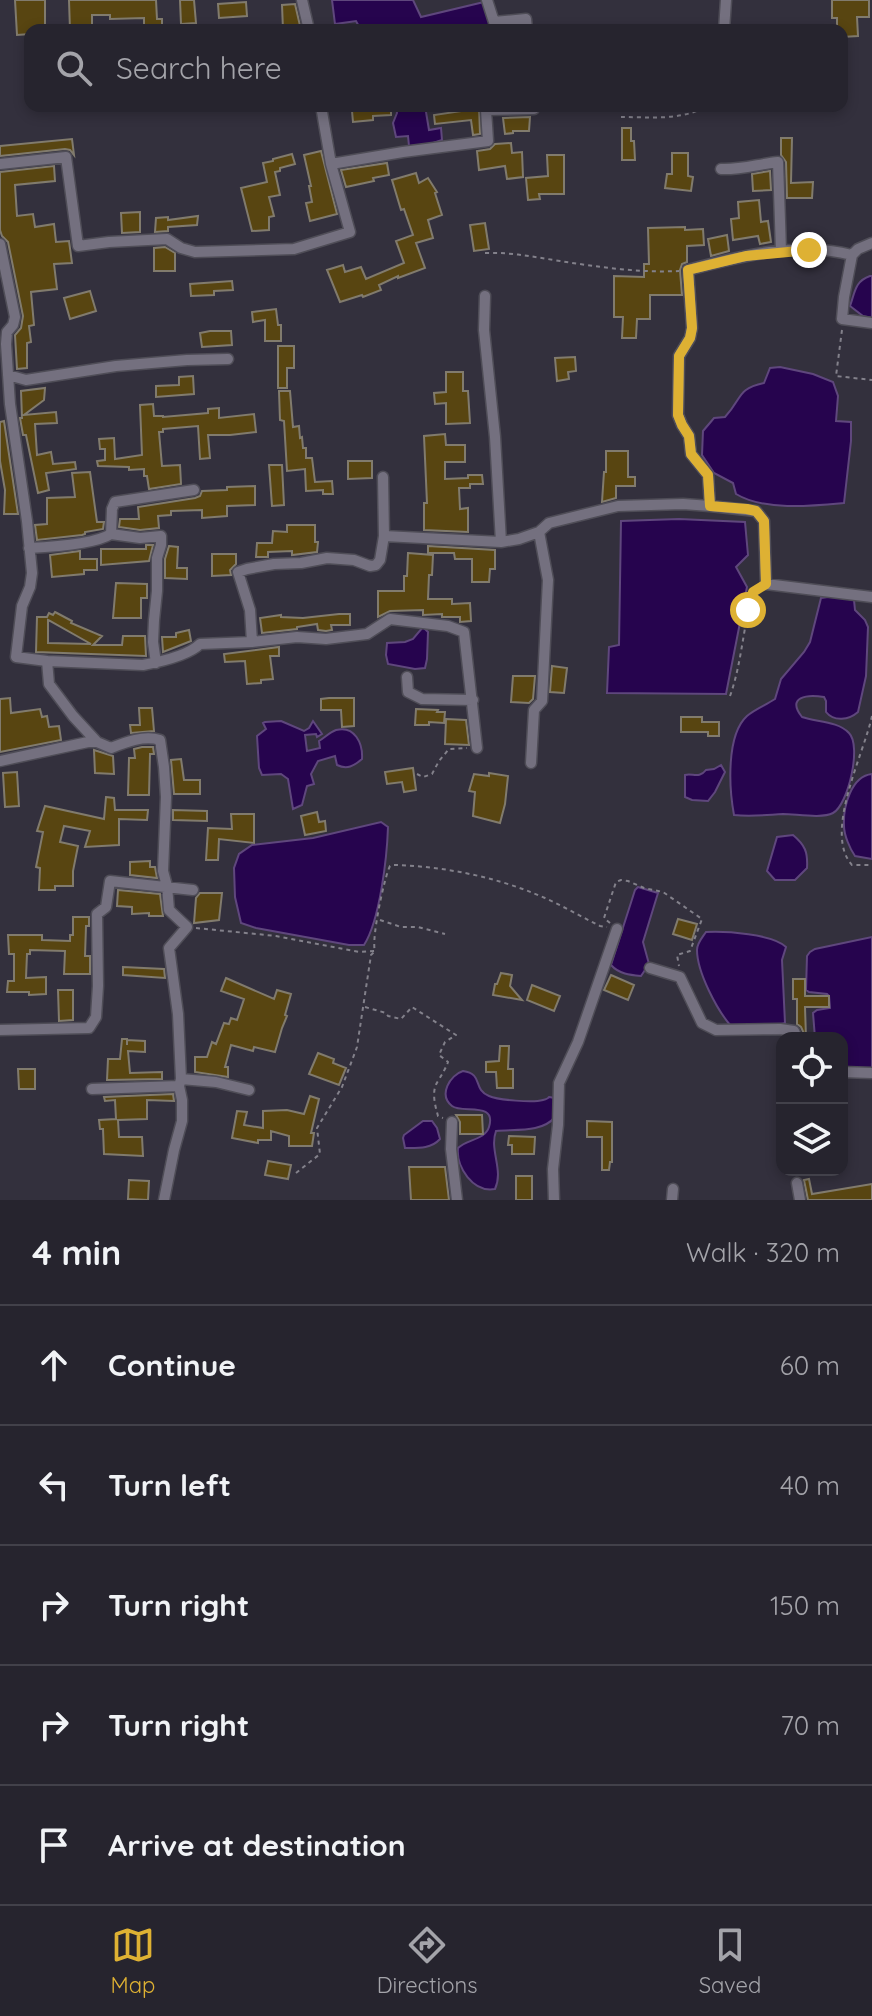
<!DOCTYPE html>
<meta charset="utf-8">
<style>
:root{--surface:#26242e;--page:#32303a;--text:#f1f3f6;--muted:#a4a4aa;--line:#42414a;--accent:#deb133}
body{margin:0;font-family:Quicksand,sans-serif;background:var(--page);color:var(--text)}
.controls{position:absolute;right:24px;bottom:24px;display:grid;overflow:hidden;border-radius:16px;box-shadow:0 4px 12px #0003}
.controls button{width:72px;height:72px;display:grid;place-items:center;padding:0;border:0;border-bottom:2px solid var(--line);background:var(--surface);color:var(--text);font:40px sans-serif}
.stop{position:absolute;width:24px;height:24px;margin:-18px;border:6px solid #deb133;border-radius:50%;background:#fff}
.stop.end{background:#deb133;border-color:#fff;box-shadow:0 2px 8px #0008}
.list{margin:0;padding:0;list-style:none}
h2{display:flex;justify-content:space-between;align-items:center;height:104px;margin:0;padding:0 32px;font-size:34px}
h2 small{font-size:26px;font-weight:400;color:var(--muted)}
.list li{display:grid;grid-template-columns:52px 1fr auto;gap:24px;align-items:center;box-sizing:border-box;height:120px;padding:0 32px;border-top:2px solid var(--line)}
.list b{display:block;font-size:30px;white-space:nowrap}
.list em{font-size:26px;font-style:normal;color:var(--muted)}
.icon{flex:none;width:44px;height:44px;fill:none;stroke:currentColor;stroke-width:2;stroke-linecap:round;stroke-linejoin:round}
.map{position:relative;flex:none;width:872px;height:1200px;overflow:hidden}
.search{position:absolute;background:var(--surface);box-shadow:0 4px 12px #0003;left:24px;right:24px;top:24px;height:88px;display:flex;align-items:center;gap:20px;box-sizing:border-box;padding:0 28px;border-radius:16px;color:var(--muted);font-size:30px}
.sheet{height:704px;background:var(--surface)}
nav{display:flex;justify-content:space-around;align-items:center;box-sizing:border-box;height:112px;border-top:2px solid var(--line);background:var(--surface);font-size:22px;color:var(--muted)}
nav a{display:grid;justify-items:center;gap:4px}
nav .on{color:var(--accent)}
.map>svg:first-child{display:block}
.water{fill:#26044e;stroke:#5f477d;stroke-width:2}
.building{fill:#584511;stroke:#817b6d;stroke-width:2;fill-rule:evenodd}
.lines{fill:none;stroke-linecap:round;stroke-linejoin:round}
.street-casing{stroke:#4f4d57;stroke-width:13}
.path{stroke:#83818b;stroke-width:2;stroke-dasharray:4 4;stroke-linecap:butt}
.street{stroke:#74707f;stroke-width:10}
.route{stroke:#deb133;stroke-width:10}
</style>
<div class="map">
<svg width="872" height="1200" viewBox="0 0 872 1200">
<rect width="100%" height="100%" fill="#33303d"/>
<path class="water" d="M332,0H413L421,17L484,2L492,30H361L356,21L335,24Z
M396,106H425L429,130L441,128L442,140L427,145L409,146L408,136L396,137L393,123L397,113Z
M870,276H872V318L863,316L850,306C855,292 855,281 870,276Z
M780,367L813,374L833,382L838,396L836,421L851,422V441L844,503C812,506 764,511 736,494L733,483L714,473L702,455L703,431L714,418L725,417C743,398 736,389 764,383L770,368Z
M679,519L745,522L748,555L736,567L747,587L726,694L607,693L609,647L619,645L621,521Z
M835,596L854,600L855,610L865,620L868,627L866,676L858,712C849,720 834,722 826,712V701L824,697C807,694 786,697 802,717C816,722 838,721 849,733C862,746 848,805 833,813C822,819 796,814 783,814C766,815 751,817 734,815C729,788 726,735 747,716C755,709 766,705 775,699L781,679L804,652L810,642L821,598Z
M423,627L428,632L427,659L425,668L415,669L388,664L386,655L387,643L405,642L413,639Z
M281,721L304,731L309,728L313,721L322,734L317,737L316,734L305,735L307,751L320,748L319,741C324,738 330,732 336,730C355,725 363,744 362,759C354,766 347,770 337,765L335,756L318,761L311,774L314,784L307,786L302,805L293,809L288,779L281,774L262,775L259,768L257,736L266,729L263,723L265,722Z
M721,765L725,772L715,792L708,801L692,800L685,797V775C693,773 699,779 706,770L714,769Z
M872,774V859L855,856C850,849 844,835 844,826C843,807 851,776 872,774Z
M381,822L388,827C387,857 380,920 364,945H349L256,928L241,923L235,897L234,868L239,854L252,845L313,838Z
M793,835C805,845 808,852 807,868L795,880H775L767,871L777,837Z
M638,887L658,893L643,942L649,964L641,976C630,975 619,974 611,965L635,890Z
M706,932C725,931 773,934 786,947L782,960L785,1023L773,1026H731C717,1010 697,972 697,950C697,943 702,938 706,932Z
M872,937V1070L842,1071V1038H815L813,1013L817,1010L830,1008L829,996L827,994L809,992L806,990L807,956L810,952L815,949Z
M463,1071C484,1074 472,1089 489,1096C498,1100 533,1103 543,1100C554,1097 543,1096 555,1098V1117C542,1133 515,1129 496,1131C489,1150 504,1170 495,1189C473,1193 456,1167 458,1148C467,1139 485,1140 489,1127C497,1101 462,1114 452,1106C438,1095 450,1075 463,1071Z
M423,1121H432L437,1128L440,1139C431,1149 418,1148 405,1148L403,1138L404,1135Z"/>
<path class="building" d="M15,0H45V30H30V34L17,35Z
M69,0H156L157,19H162V30H144V18L110,19V15H92V30H70Z
M180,0H194L196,23L181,24Z
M832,0H869V17H857L858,36L842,37V30H837V18H832Z
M246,2L247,16L219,18L218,4Z
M295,4L301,30H283L282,5Z
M361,106H391V115L373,116V120L353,122L352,111H362Z
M461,106H479L480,134L473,135L471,120L435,124L434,115L462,111Z
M530,117L529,131H513V133L505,134L503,118Z
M622,128H631V141H634L635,160H622Z
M781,138H792L791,183L813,182L812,198H787L786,162L781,155Z
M72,139L74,155L70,150L65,149L0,156V146Z
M511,143L512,153L522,152L523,177L507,179L505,166L479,170L477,151L490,149L495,144Z
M321,151L337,214L310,221L306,203L312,202L309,186H311L304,155Z
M672,153H688V176L693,177L691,191L665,188L667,174H672Z
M292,154L295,164L280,168V171L275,172L280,195L269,197L274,216L269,217V230L252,231L241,188L267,182L263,163L273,161V159Z
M547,155H564V194H539L540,199L528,200L526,178L548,176Z
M387,163L389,175L373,178L374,181L346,187L341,170Z
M54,166L55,181L15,185L17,216L33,214L35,227L54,224L56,242L69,241L72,263L54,264L57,289L31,292L34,325L29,326L31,342L27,343V368L17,369L15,335L21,328L23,316L8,242L2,236L0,230V172Z
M770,171L771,190L753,191L752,174Z
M416,173L419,183L428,178L437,192L435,193L442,215L428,220L433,238L416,243L425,268L398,278V276L379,285L381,290L363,297L362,295L340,302L327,270L343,265L345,272L361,267L366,279L404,263L396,241L413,235L404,209L401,210L392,180Z
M759,200L761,222L768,221L771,242L760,244L758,236L733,240L731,219L739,218L738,202Z
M140,212V232L122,233L121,213Z
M198,216L197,225L168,227V231L155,232L156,218L168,217V220Z
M485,223L489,249L474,251L470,225Z
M685,227V230L703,229L704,245L687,246V262L682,264L680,270L682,295H650V319H637L636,338H622L623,317H614V276L644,277V264H649L648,228Z
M727,235L729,251L711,256L708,239Z
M165,247L175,253V271H154V248Z
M232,281L233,290L214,291V295L191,296L190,284Z
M90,291L96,311L70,319L64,298Z
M276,309L278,325H281V341H265V320L253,322L252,312Z
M210,331H231L232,345L202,347L200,333Z
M278,346H294V368H287V388H278Z
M575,357L576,371L568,372L569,379L557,381L555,358Z
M446,372H463V391H468L470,423L446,424V403L435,404L434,393L446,392Z
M193,376L194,394L156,397V386L179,385V377Z
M45,388L44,400L24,415L56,412L57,423L35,424L37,455L51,452L53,464L75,462L76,469L46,473L49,490L38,493L26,435H23L20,418H22L21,391Z
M279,391H290L293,427L299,426L300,438L302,437L303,448H306V458H312L315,482L332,481L333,494H323V490L306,491L305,469L287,471L284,421L280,420Z
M153,404L154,416H163V417L208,413V409L219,408V418L254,414L256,432L230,435H208L210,458L200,459L198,426L163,429V432H159L162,466L180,465L181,484L149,489L147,476H144V469L129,470V467L98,466L97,461L105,460V449H100L99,439L114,438L115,459L142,455L140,405Z
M4,421L18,514H4L5,490L0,461V422Z
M445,434L446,445H465V462H445V479L468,478V475H482L483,484H470V488H459L460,509L468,508V532L424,530V503H427L424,436Z
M606,451H628V477H635V486H616V498L602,502L604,472H606Z
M348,461H372V478L348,479Z
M269,465H282L284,505L272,506Z
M90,472L97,522H104L103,529L85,532V534L82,535L37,540L35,525L47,524V498L75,497L72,473Z
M255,486V505L227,506V516L202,518V510L171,511V515L158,516L159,528L140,530L119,527L120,519H139L138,507L195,498L200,496L202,491L227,490V487Z
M287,525H315V542H318L317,552L292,555V551L268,552V557H256L257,543H272L273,531L287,532Z
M146,545H153L149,561L101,565V549H146Z
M169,546L178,547L177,568H187V579L165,578V559Z
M428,546L495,550V569H490L489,582H472V559H455L454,553H428Z
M80,551V559H97V570H84V574L52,577L50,555Z
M408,553L433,555L432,575H429L428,599H452V604L470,603L471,621L460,622V617H442V614L423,615V610L390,611L378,617V591H404V576H407Z
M212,554H236V564L230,570L231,575L212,576Z
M116,583L147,584V598H141V618H113Z
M55,612L72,621L71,623L102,636L93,645H122L123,636H145L146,656L36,652L37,617H47L49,613L53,615ZM48,620L50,621L91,644L48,643Z
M339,614H350V625H331L332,630L326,631L318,630L317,624L297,627V629L262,633L260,618L281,615V617L303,618Z
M189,630L191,641L163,652L162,637H176V633Z
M279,647V656H270L273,679L261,680V683L247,684L245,661L225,662L224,654Z
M552,666L567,668L564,693L550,692Z
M513,676H535L533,699L529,703L511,702Z
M10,698L11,713L40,709L42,717L47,716L49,727L59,726L61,740L0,752V699Z
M329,698H354V726L342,727L341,710H321V699Z
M139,708H152L154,731L131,733L130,725H140Z
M416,709L438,710L437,712H445L444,723L429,722V725H415Z
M681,717H702V722H719V736H708V732H681Z
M446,719L466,720L469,745L445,744Z
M142,747H153L154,754H150L149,795H128L129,758H135L134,749Z
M94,750L113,756L114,774L95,773Z
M181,759L184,780H200V794H174L171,760Z
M413,768L416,790L404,792L402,782L387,784L385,772Z
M17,772L19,806L5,807L3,773Z
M489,773L508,776L505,804L500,823L473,816L475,792L469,791L474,774L489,776Z
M106,797L114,798L115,810H148L147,820L119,819V845L85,847L90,831L64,826L60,842L78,846L73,871V886H55V890H39L40,868L36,867L43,832L37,831L45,806L104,819Z
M173,810L207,811V821L173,820Z
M317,812L319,822L325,821L326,831L305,835L301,816Z
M231,814H254V843L219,839L218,860H206L208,828L232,829Z
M150,861V867H155L157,878L130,875V862Z
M118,890L160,894L163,916H149V913L132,914V907L117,906Z
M200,893H222L219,920L194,923L196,898Z
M73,917H89V926H86L85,956H90V974H64L65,951L30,950V954H27L26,978L46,977V994L29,995V992H7L8,981H14V954H9L8,935H42V940L70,941V935H73Z
M678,919L697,924L692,940L673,934Z
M123,967L164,969L165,978L123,975Z
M501,973L512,975L510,986L522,1000L493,995L495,984H497Z
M611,975L634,985L628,1000L604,990Z
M226,978L274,999L277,990L291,994L285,1015L287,1016L282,1028L275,1052L254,1047L253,1051L231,1045L225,1067H228V1077L195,1072V1057H207L212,1042L216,1044L224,1023L229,1024L231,1018L237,1020L244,999L221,991Z
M793,979H805V996H829V1007H805L806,1038L801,1027L797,1024V999H793Z
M532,985L560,996L554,1011L527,1000Z
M58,990H73V1020L59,1021Z
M122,1039H127V1045V1040L145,1041V1052L128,1051L130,1073L162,1072V1079L107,1080L108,1059H120Z
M500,1046H509L508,1069H513V1088H497L496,1072H486V1062L499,1061Z
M318,1053L334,1059L333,1063L346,1068L339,1085L309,1074Z
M18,1069H35V1089H19Z
M173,1094L174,1101L147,1100V1119L118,1120L119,1137H142L143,1156L104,1154L103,1129H100L99,1120L116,1119L115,1100L105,1101L104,1097Z
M310,1096L319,1099L311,1133H314L312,1146H289V1136L271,1131V1140H258V1143L232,1138L237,1111L247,1112L244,1125L263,1128V1111L287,1110L304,1114Z
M456,1115H482L483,1134H460V1122Z
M587,1121L612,1122V1162H610L609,1170H602V1137H587Z
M509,1136L535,1137L534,1154H512V1145H508Z
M268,1161L291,1165L288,1179L265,1175Z
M409,1167H445L449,1200H411Z
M516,1176H532V1200H516Z
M809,1179L812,1194L872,1184V1200H808L804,1180Z
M129,1180L149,1181L148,1200L128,1199Z"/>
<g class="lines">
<g class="street-casing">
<path id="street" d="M302,0L309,30
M487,0L494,22L526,19L527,30
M724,30L726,0
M0,164L66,157L78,246L109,242L167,239L181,248L195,252L294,249L350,232L331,164L321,106
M331,164L403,152L488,141L486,110L534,109V106
M721,169C740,170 759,164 778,162L781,251
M0,244L15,317L13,325L7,332L6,344L10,404L27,521L32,573L30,587L22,606L16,657L47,661L49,684L73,716L97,742H88L0,761
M852,255L858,249L872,243
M485,296L484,330L495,437L501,542
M872,323L842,319L844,297L852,255C799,241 740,256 688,270L692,328L690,338L679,356L678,415L682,425L689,436L691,454L708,475L710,506L756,511L764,521L766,584L872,597
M8,375L26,380L116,366L187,360L228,359
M383,477L384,536
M111,534L140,538L161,536V545L157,558V591L154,620L153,642L156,663
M29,548C50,547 95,544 111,534L112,509L115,502L194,490
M252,642L297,637L326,639L367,634L390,619L448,626L464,632L477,748
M47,661L143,665C159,662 189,655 200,644L252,642L250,610L238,572L247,569L274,564L301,563L327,558L354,560L370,566L376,565L380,560L384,536L501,542L519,539L539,532L549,523L618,506L683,504L710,506
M407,677L408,692L422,699L473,700
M97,742L111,748C126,742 144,735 160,740L164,767L166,797L163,871L167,886L169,910L187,927L169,948L178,1014L181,1079L179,1086L182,1100V1121L174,1150L164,1200
M531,763L534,710L542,701L548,580L539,532
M650,968L680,977L702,1023L716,1030L780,1029L794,1031L797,1038
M0,1030L89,1028L96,1017L98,986L97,914L106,907L110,881L193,890
M842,1072L872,1073
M181,1079L216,1082L249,1090
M92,1089L179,1086
M452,1122L451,1149L457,1200
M797,1183L800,1200
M554,1200L553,1169L558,1125L559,1083L578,1042L617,929
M672,1200L673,1189"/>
</g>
<path class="path" d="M621,117C649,117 682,121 707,106
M485,253C511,252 534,257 560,261C598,267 640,273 679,271
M842,330L836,376L872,380
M730,696C742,663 743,626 753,592L758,589
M872,716C864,754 823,833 852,865H872
M417,774L423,777L432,774L439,761L449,749L467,748
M380,920L401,927H418L445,934
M610,923L604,918L616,882L621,880L628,881L644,888L663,892L702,919L690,951L677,955L679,966
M196,928L276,936L359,952L375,951C371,940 384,878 390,866L394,865C440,866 491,876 533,893C556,902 578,915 600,926L607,927
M365,1007L386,1013L388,1016L401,1019L412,1007L456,1035L445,1042L439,1055L448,1062C445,1070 442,1074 438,1081C431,1091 435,1105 438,1116L443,1118
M296,1173L320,1154L317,1128L342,1087L357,1047L371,955L374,952"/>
<use href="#street" class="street"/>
</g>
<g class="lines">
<path class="route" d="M748,610L753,592L766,584L764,521L756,511L747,509L710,506L708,475L691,454L689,436L682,425L678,415L679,356L690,338L692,328L688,270L746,256L809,250"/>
</g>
</svg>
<div class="controls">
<button><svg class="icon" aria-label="locate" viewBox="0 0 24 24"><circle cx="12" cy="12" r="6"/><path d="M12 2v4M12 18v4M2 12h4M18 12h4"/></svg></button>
<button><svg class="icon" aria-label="layers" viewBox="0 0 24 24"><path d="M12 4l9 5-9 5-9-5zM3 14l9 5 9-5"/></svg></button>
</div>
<div class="stop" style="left:748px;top:610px"></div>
<div class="stop end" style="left:809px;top:250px"></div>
<div class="search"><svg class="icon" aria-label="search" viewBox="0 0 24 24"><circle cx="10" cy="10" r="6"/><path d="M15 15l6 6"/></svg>Search here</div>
</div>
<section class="sheet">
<h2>4 min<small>Walk · 320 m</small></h2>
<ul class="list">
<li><svg class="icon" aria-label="ahead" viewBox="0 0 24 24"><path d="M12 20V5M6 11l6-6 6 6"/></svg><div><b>Continue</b></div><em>60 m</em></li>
<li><svg class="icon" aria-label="left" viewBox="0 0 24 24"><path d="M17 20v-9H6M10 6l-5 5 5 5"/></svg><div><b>Turn left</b></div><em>40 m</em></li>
<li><svg class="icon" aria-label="right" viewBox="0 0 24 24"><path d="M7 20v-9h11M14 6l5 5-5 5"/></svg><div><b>Turn right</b></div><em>150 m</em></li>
<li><svg class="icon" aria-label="right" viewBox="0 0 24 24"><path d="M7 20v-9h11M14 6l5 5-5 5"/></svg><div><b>Turn right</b></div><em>70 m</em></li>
<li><svg class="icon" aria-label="arrive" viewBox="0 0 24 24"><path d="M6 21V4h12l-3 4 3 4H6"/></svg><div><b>Arrive at destination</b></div></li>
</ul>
</section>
<nav>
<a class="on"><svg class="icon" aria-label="map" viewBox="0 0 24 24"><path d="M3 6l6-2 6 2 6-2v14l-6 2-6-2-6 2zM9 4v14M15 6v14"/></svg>Map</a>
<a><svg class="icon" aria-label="directions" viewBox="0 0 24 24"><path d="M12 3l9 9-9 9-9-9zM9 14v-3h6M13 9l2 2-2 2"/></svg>Directions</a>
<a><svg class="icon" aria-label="saved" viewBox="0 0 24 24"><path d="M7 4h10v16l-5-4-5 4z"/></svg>Saved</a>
</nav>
